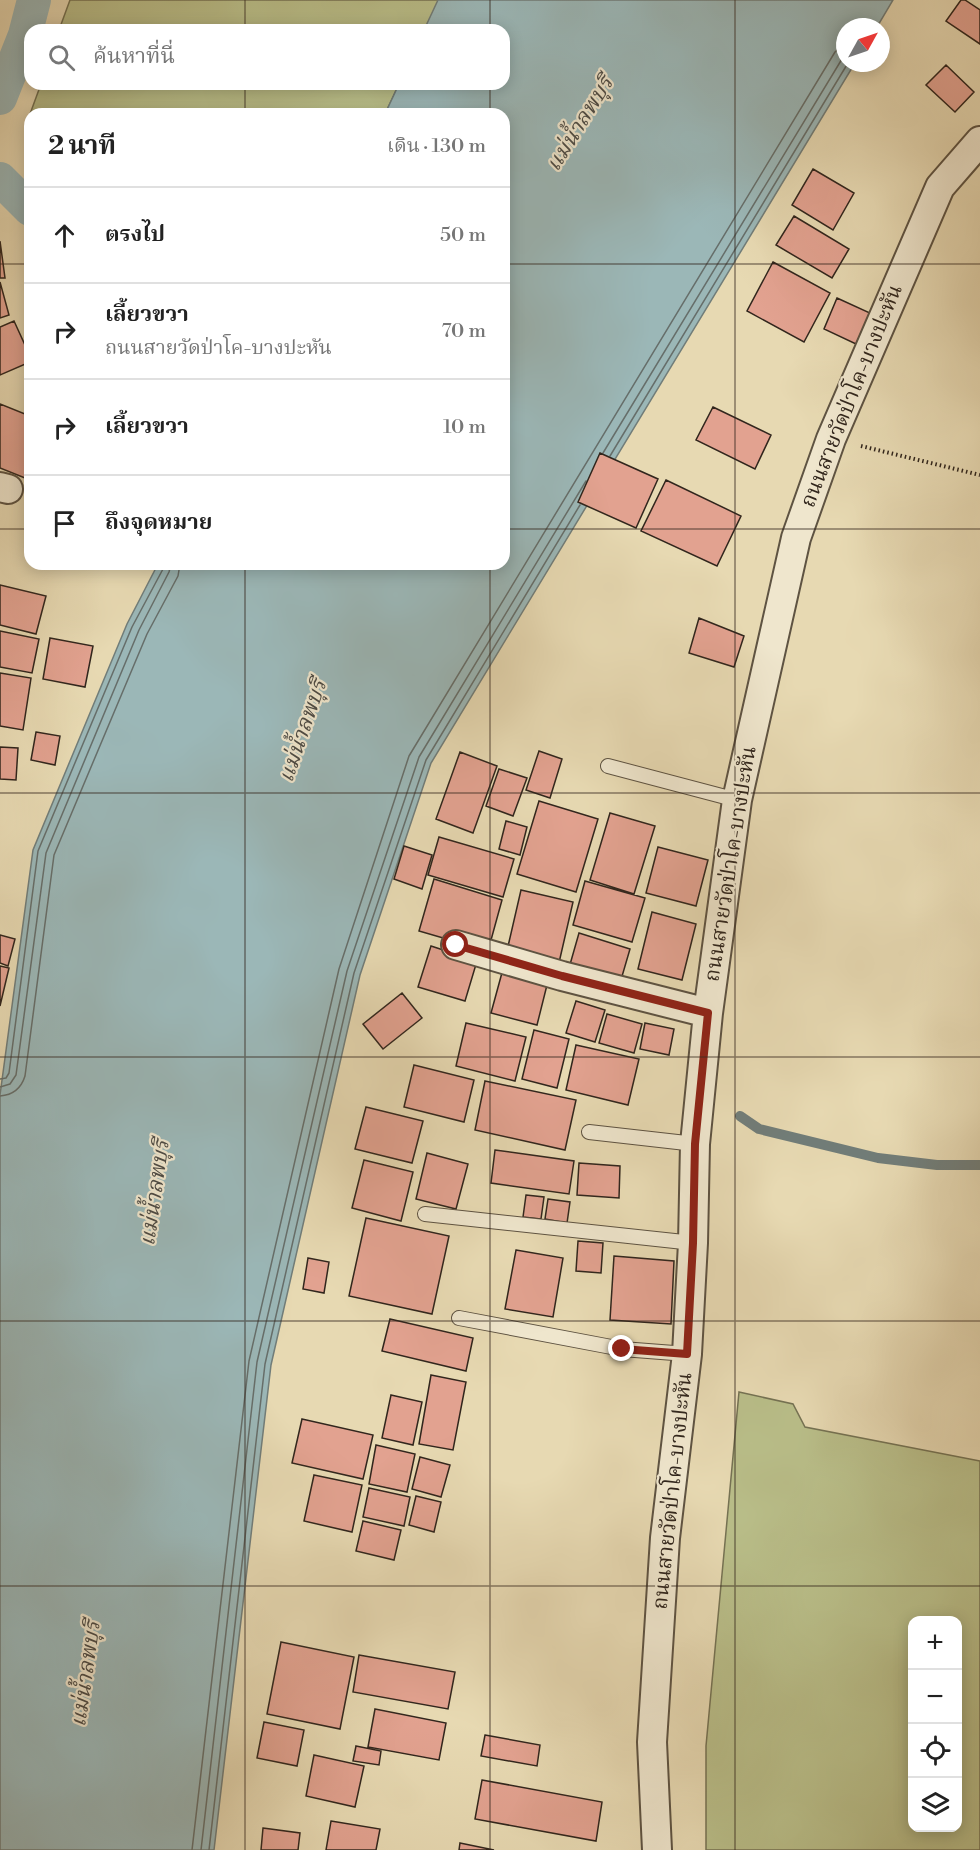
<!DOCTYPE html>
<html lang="th">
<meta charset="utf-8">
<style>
:root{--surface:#fff;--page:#f2f2f2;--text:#222;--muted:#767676;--line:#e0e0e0}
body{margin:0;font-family:"Libre Bodoni","Noto Serif Thai",serif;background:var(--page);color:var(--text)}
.controls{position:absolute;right:18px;bottom:18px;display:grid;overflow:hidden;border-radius:12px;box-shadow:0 3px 15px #0003}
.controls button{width:54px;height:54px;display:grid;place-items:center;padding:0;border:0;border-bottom:2px solid var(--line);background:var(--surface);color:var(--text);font:30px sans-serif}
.compass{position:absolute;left:836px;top:18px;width:54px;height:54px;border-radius:50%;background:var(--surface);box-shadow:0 3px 15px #0003;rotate:50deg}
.stop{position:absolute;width:18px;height:18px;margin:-14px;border:4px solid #8f2418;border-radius:50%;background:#fff}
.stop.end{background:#8f2418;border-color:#fff;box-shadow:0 2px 6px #0008}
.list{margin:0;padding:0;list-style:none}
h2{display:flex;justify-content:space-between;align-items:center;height:78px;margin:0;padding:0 24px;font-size:26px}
h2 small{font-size:20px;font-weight:400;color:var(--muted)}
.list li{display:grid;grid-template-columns:39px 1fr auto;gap:18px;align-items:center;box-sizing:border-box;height:96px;padding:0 24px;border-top:2px solid var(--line)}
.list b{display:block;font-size:22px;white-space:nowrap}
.list p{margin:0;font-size:20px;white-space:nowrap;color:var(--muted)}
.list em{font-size:20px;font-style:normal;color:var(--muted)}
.icon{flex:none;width:33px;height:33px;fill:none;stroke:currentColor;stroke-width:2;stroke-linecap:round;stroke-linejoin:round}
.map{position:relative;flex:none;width:980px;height:1850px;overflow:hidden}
.search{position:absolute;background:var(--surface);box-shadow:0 3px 15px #0003;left:24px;top:24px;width:486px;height:66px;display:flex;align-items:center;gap:15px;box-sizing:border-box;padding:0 21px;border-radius:18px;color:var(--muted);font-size:22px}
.panel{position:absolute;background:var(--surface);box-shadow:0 3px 15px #0003;left:24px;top:108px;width:486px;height:462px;border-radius:18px}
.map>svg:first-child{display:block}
.green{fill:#b9be89;stroke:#757253;stroke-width:1.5;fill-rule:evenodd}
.water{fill:#9bb7b7;stroke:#717d79;stroke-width:1.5}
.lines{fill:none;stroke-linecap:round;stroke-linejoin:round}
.shore{stroke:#666e6a;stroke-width:1.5}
.stream{stroke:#717d79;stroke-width:10}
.canal{stroke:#9bb7b7;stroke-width:34}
.building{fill:#e2a290;stroke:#31261d;stroke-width:1.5}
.service-casing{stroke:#5e5342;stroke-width:16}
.minor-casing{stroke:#5e5342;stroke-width:32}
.path{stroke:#31261d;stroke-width:4;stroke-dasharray:1.5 3;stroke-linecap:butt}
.service{stroke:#efe6cd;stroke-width:14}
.minor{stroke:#efe6cd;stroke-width:28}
.route{stroke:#8f2418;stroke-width:8}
.grid{fill:none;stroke:#31261d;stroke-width:1.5;stroke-opacity:0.55}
.labels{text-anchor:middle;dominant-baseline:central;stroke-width:4.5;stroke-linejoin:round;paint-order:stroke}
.street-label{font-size:21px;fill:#31261d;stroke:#efe6cd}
.water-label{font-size:22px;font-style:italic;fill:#4c4a44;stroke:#efe6cd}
</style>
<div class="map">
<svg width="980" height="1850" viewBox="0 0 980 1850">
<rect width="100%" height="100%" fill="#e7d9b2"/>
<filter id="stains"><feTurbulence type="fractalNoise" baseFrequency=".00333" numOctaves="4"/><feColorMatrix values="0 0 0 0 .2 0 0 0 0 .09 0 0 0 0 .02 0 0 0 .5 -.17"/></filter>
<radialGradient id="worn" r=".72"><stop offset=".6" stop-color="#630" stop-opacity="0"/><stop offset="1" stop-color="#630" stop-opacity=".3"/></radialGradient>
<path class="green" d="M70,0H439L425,30H59Z
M41,84H399L385,114H30Z
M739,1392L793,1404L805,1427L980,1461V1850H706V1746ZM912,1620H958V1828H912Z"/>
<path class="water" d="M438,0H893L877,27H845V63H855L431,763L360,975L271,1365L214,1850H0V1095L33,850L127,624L158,564H504V114H385L399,84H504V30H424Z"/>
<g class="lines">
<path class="shore" d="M603,453L845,54
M610,456L848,63
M0,1079L6,1078L9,1073L38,851L132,627L163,569V564
M0,1087L10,1084L16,1075L46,853L139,630L169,572L171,564
M0,1096C13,1095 21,1089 25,1076L54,855L147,634L178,576L180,564
M192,1850L249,1361L339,969L409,756L835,52L845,43
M201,1850L257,1362L347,971L419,757L586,481
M209,1850L265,1364L354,973L426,760L580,505"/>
<path class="stream" d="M740,1116L759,1129L878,1158L937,1165H980"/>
<path class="canal" d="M0,98L25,35L34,0
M0,179L30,209"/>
</g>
<path class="building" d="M961,0H965L980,10V44L946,21Z
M946,65L974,92L955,112L926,85Z
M813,169L854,193L833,230L792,205Z
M794,216L849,249L832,278L776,245Z
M0,241L5,278H0Z
M773,262L830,293L804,342L747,311Z
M0,282L9,315L0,318Z
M837,298L870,313L856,344L824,329Z
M14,321L30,356V362L0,375V327Z
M0,404L30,416V465L25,478L0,468Z
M713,407L771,435L755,469L696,440Z
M600,453L658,479L636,528L578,502Z
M666,480L741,516L717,566L641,531Z
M0,585L46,596L36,634L0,625Z
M699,618L744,636L734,667L689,653Z
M0,631L39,639L32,673L0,667Z
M50,638L93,646L85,687L43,679Z
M0,673L31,678L23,730L0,726Z
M36,732L60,736L55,765L31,760Z
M0,747L18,748L16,780L0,779Z
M539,751L562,759L550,798L526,790Z
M460,752L497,766L473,833L436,819Z
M499,769L527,778L513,816L486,806Z
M539,801L598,819L576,892L517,874Z
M610,813L655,826L634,894L590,880Z
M506,821L527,827L520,855L499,849Z
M439,837L514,859L503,897L428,875Z
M404,846L432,855L422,889L394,879Z
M658,847L708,860L696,906L646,893Z
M434,879L502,900L488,951L419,931Z
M585,881L645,898L632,942L573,925Z
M521,890L573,902L558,967L506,955Z
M652,912L696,924L682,980L638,969Z
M579,933L630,949L618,990L567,975Z
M0,935L15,939L8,966L0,963Z
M431,946L477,961L465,1001L418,987Z
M0,966L9,968L0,1006Z
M503,969L548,981L537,1025L491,1013Z
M402,993L422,1018L383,1049L363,1024Z
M576,1001L605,1010L595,1042L566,1033Z
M607,1014L642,1024L634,1053L599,1043Z
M466,1023L526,1037L515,1081L456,1066Z
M645,1023L674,1029L669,1055L640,1049Z
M534,1030L569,1039L557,1088L522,1079Z
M576,1045L639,1059L628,1105L566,1090Z
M414,1065L474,1080L464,1122L404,1107Z
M485,1081L576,1100L565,1150L475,1130Z
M366,1107L423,1121L412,1163L355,1149Z
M495,1150L574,1161L569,1194L491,1183Z
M427,1153L468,1164L456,1209L416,1199Z
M364,1160L413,1172L401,1221L352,1208Z
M579,1163L620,1166L619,1198L577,1195Z
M526,1195L544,1197L541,1219L523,1217Z
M548,1199L570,1202L567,1223L545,1219Z
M366,1218L449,1236L432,1314L349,1296Z
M578,1241L603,1243L601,1273L576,1271Z
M516,1250L563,1258L553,1317L505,1309Z
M614,1256L674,1261L671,1324L610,1320Z
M308,1258L329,1262L324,1293L303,1289Z
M390,1319L473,1338L466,1371L382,1351Z
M431,1375L466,1382L453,1450L419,1444Z
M391,1395L422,1402L413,1445L382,1438Z
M302,1419L373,1435L363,1479L292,1463Z
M376,1445L415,1454L407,1492L369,1484Z
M420,1457L450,1465L441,1497L412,1489Z
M314,1475L362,1485L352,1532L304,1521Z
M369,1488L410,1497L404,1526L363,1517Z
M416,1496L441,1502L434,1532L409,1525Z
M363,1521L401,1530L394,1560L356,1551Z
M281,1642L354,1657L340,1729L267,1714Z
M359,1655L455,1672L448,1709L353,1692Z
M375,1709L446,1723L439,1760L368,1747Z
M264,1722L304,1730L297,1766L257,1758Z
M485,1735L540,1745L537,1766L481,1756Z
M356,1746L381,1751L379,1765L353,1761Z
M314,1755L364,1766L355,1807L306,1796Z
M482,1780L602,1802L596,1841L475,1819Z
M331,1821L380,1829L376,1850H326Z
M263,1828L300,1833L298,1850H261Z
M460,1843L494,1850H459Z"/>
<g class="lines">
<g class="service-casing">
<path id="service" d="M608,766L737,800
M589,1132L695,1144
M425,1214L693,1243
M459,1318L622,1349L687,1354"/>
</g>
<g class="minor-casing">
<path id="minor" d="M0,487L8,489
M456,945L562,976L708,1013
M657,1850L652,1742L665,1538L687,1354L693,1243L695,1144L708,1013L737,800L796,538L831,439L940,187L980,141"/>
</g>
<path class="path" d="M861,446L980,475"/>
<use href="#service" class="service"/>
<use href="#minor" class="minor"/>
</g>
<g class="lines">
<path class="route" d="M456,945L562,976L708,1013L695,1144L693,1243L687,1354L622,1349"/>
</g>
<path class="grid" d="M245,0V30M490,0V30M735,0V1850M245,84V114M490,84V114M0,264H30M504,264H980M0,529H30M504,529H980M245,564V1850M490,564V1850M0,793H980M0,1057H980M0,1321H980M0,1586H980"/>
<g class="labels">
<g class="street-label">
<text transform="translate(852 396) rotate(-68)">ถนนสายวัดป่าโค-บางปะหัน</text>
<text transform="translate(731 864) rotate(-81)">ถนนสายวัดป่าโค-บางปะหัน</text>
<text transform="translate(673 1491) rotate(-84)">ถนนสายวัดป่าโค-บางปะหัน</text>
</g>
<g class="water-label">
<text transform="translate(580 124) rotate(-58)">แม่น้ำลพบุรี</text>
<text transform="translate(303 731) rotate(-71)">แม่น้ำลพบุรี</text>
<text transform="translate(155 1193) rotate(-82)">แม่น้ำลพบุรี</text>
<text transform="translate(86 1674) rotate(-82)">แม่น้ำลพบุรี</text>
</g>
</g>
<rect width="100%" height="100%" filter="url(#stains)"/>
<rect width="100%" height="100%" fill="url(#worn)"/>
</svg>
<div class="controls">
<button>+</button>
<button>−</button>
<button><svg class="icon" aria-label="locate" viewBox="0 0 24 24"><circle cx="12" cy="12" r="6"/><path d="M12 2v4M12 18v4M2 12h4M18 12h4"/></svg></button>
<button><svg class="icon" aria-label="layers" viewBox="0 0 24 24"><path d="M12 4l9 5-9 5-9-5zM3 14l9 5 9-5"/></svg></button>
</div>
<svg class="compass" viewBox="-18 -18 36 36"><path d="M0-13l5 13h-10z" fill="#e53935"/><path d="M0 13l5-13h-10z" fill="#767676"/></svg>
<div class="stop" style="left:456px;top:945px"></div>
<div class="stop end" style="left:622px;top:1349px"></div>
<div class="search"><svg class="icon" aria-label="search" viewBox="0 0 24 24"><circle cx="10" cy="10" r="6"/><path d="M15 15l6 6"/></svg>ค้นหาที่นี่</div>
<section class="panel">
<h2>2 นาที<small>เดิน · 130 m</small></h2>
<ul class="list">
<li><svg class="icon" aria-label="ahead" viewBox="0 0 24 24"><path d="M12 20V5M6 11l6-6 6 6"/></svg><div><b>ตรงไป</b></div><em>50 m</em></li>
<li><svg class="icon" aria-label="right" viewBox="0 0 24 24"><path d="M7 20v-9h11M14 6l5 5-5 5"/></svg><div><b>เลี้ยวขวา</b><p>ถนนสายวัดป่าโค-บางปะหัน</p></div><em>70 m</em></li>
<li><svg class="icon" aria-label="right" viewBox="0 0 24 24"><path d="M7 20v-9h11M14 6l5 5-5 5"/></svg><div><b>เลี้ยวขวา</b></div><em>10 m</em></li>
<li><svg class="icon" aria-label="arrive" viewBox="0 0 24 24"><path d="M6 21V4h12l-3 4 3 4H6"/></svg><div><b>ถึงจุดหมาย</b></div></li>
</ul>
</section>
</div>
